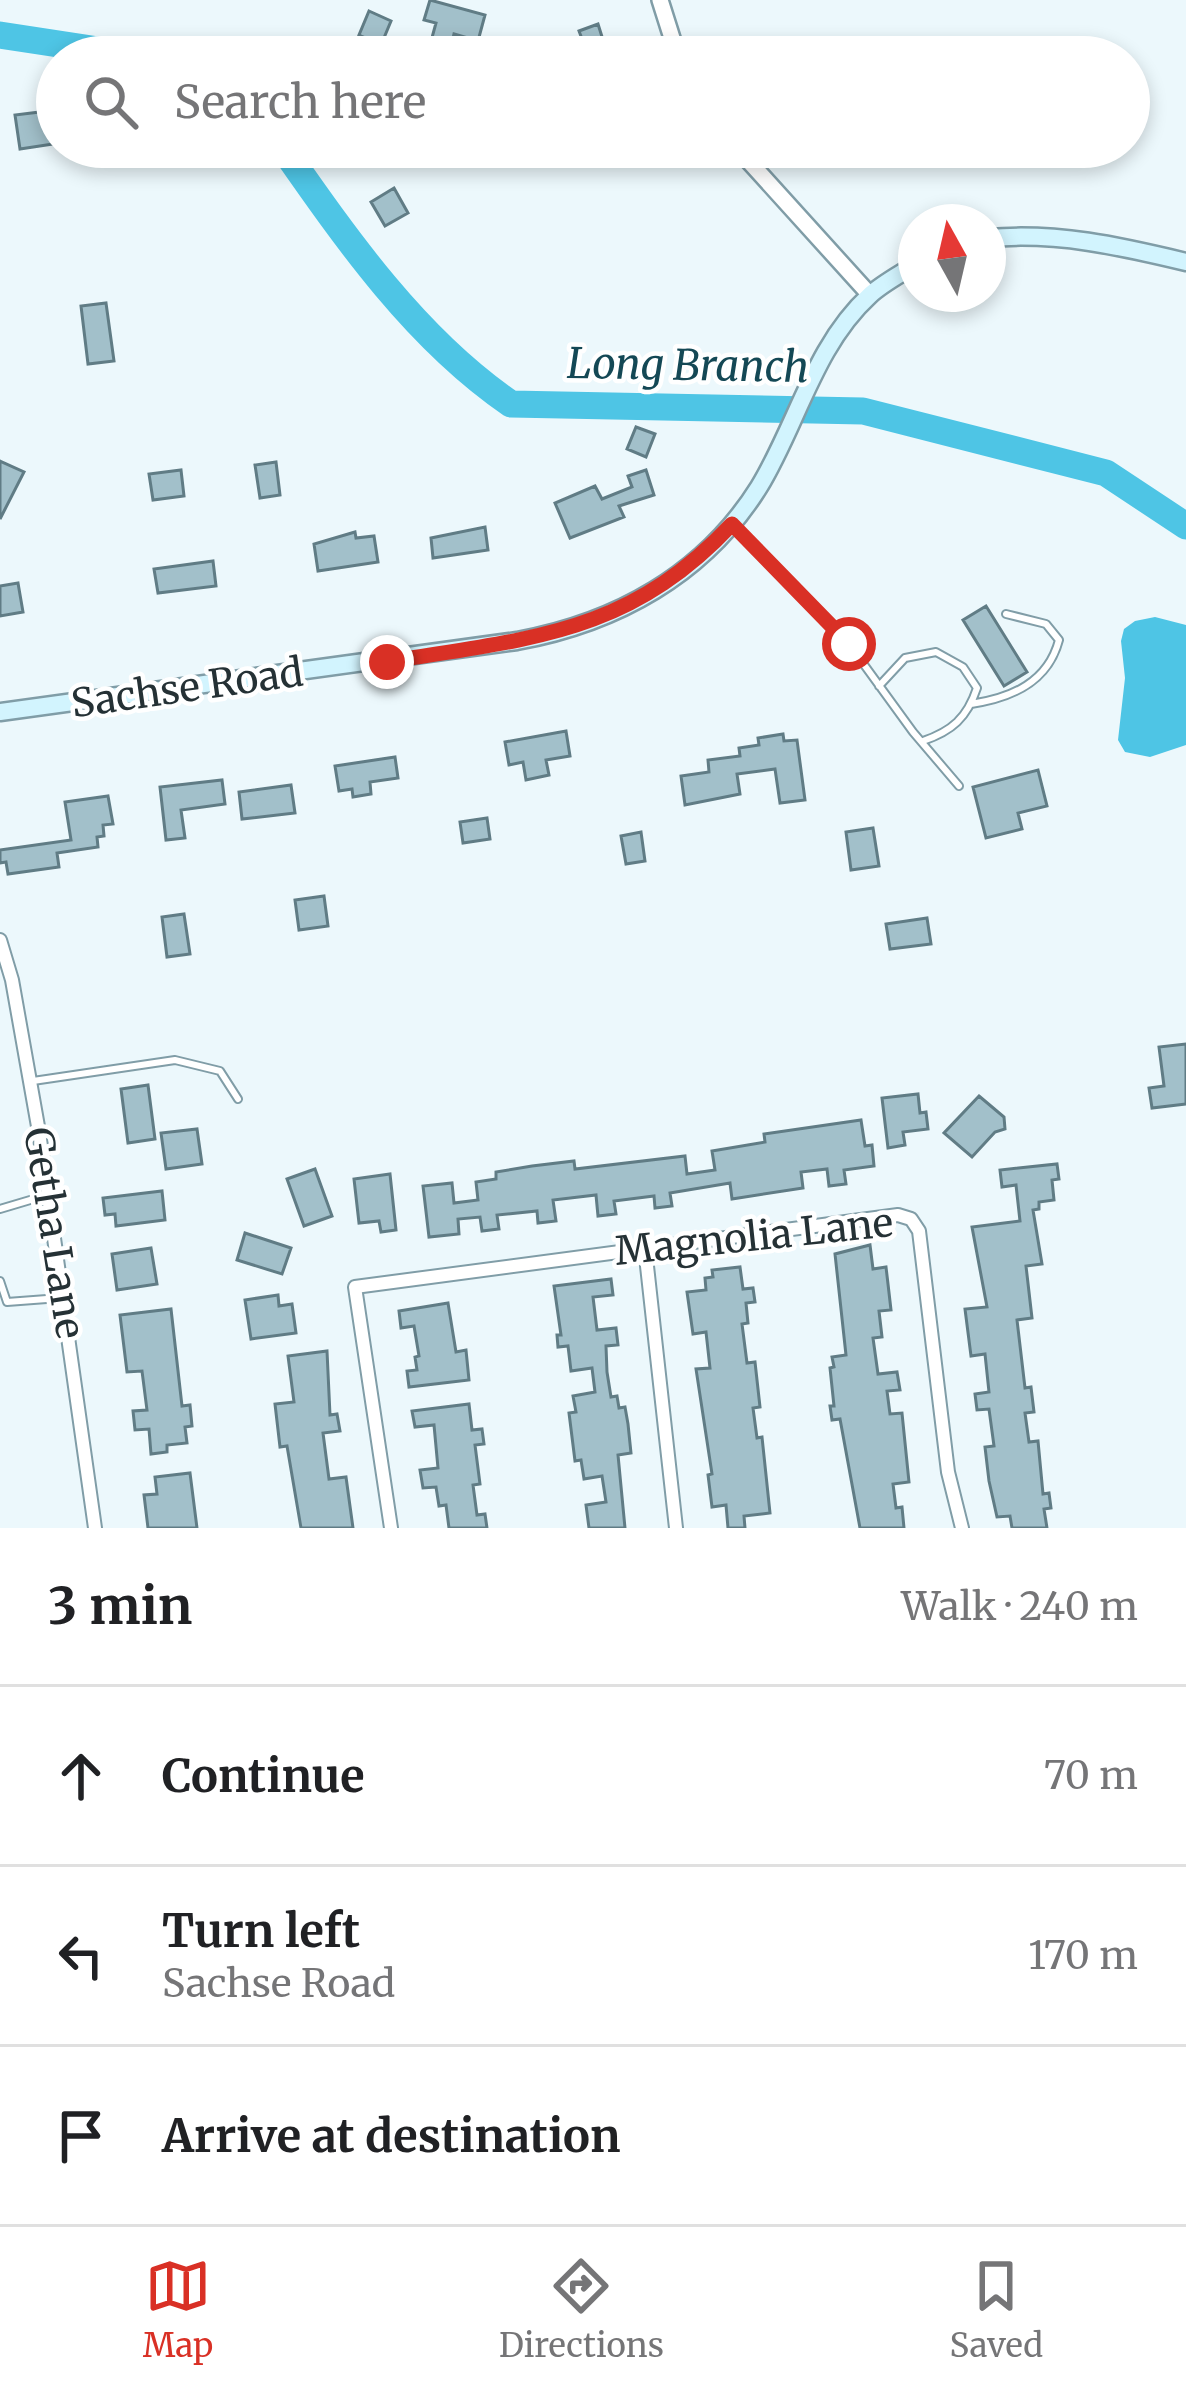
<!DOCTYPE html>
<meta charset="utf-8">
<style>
:root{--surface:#fff;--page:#f6f6f6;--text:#202124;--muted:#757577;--line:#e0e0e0;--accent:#d93025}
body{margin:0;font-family:Merriweather,serif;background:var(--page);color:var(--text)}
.compass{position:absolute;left:898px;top:204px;width:108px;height:108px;border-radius:50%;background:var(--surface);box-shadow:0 6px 18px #0003;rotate:352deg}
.stop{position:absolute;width:36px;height:36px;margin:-27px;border:9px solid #d93025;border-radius:50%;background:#fff}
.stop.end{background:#d93025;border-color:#fff;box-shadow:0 3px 12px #0008}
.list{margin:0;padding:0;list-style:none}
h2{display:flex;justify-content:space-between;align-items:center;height:156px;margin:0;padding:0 48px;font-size:51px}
h2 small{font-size:39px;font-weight:400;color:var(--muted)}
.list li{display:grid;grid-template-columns:78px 1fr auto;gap:36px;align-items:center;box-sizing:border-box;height:180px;padding:0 48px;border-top:3px solid var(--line)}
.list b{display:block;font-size:45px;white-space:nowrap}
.list p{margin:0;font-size:39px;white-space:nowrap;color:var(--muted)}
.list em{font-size:39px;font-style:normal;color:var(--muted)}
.icon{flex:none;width:66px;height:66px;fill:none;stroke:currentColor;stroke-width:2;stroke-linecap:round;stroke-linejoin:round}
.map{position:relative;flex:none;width:1186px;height:1528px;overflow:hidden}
.search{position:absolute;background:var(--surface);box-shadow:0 6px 18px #0003;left:36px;right:36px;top:36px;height:132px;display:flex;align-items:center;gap:30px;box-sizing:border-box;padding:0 42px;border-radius:66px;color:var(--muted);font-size:45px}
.sheet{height:696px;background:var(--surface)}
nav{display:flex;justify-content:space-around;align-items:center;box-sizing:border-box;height:168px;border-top:3px solid var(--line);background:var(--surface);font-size:33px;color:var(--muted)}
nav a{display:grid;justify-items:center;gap:6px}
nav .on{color:var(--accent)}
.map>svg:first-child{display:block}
.water{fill:#4ec5e5}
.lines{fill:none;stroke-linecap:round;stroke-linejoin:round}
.river{stroke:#4ec5e5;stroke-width:27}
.building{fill:#a2c0ca;stroke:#607c85;stroke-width:3}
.service-casing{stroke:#809da7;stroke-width:10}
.minor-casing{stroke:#809da7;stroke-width:16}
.tertiary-casing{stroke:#809da7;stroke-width:20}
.secondary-casing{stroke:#809da7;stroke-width:21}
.service{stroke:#fff;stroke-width:6}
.minor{stroke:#fff;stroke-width:12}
.tertiary{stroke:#fff;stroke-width:15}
.secondary{stroke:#d2f4fe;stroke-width:16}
.route{stroke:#d93025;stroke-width:15}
.labels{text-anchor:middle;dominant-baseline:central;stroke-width:9;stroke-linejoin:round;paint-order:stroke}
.street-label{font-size:39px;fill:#253135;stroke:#fff}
.water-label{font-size:42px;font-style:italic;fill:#144855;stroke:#fff}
</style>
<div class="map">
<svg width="1186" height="1528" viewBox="0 0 1186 1528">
<rect width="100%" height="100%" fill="#ecf8fc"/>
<path class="water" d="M1155,617L1186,625V745L1150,757L1125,752L1118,740L1125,678L1121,641L1124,629L1135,621Z"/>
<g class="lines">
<path class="river" d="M0,35L144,57
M282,147C347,240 416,339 511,404L863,411L1106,473L1186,526"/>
</g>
<path class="building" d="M430,0L485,15L478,41L454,34L450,51L459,53V57L405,53L409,39L430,45L436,23L424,20Z
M369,11L391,21L381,45L359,35Z
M598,24L603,40L609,38L616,57H562L585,47L579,31Z
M48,111L53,144L20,149L15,115Z
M394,188L408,213L385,226L371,202Z
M106,303L114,361L88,364L81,306Z
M636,427L655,434L646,457L627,449Z
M0,461L24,472L0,519Z
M276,462L280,495L260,498L255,465Z
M181,470L184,496L153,500L149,474Z
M646,470L654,495L619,506L624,517L570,538L555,503L595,486L602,499L632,487L628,476Z
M485,527L488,550L433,558L431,538Z
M355,532L356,538L374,536L378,562L318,571L314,544Z
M213,561L216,586L158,593L154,569Z
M18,583L23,612L0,616V586Z
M986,606L1027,672L1004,686L963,620Z
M566,731L570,756L546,760L549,775L526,780L523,762L509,765L505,742Z
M783,734L784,741L797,740L805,800L780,803L775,769L737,774L740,794L685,805L681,776L709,772L708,760L740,756L739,748L759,745L758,738Z
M395,757L398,778L370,782L371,794L353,797L352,789L339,791L335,766Z
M1038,770L1047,806L1018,813L1022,829L986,838L973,787Z
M222,780L225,804L181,810L185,838L166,840L160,787Z
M291,785L295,813L242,819L239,792Z
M108,796L113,824L103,825L104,836L97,837L98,847L57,853L59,867L8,874L6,862L0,863V850L71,840L65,802Z
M487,818L490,839L463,843L460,822Z
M873,828L879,866L851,870L846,832Z
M641,832L645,861L626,864L621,836Z
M324,896L328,926L299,930L295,900Z
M184,914L190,954L167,957L162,917Z
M927,918L931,944L890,949L886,924Z
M1186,1044V1104L1152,1108L1149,1088L1164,1086L1159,1047Z
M148,1085L155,1139L128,1143L121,1089Z
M918,1094L920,1113L926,1112L928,1129L903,1132L905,1145L888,1148L882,1098Z
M979,1096L1004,1117L1005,1129L995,1132L972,1157L944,1133Z
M861,1120L865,1146L872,1145L874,1166L844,1170L846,1184L829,1186L827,1169L801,1172L803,1188L732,1199L730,1183L670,1193L672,1206L655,1208L654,1196L614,1201L616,1214L598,1216L596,1195L553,1200L556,1221L538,1223L537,1211L497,1215L499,1229L482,1231L480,1217L458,1219L459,1234L429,1237L423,1186L452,1183L454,1203L478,1200L476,1182L496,1179V1172L532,1166L574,1161L575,1169L685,1156L687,1174L715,1170L712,1151L765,1142L764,1134Z
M197,1129L202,1164L166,1169L161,1133Z
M1057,1164L1059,1179L1052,1180L1054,1200L1039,1202V1209L1033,1210L1042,1264L1026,1266L1032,1318L1017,1320L1025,1388L1031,1387L1034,1412L1025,1413L1029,1442L1038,1441L1043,1494L1049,1493L1051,1508L1044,1509L1047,1528H1012L1010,1516L997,1517L989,1481L985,1447L994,1446L989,1409L977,1410L975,1394L989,1392L985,1354L971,1356L965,1309L987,1307L972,1227L1020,1221L1016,1185L1002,1187L1000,1170Z
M315,1169L332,1216L304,1226L287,1179Z
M390,1174L396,1230L381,1232L379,1221L359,1223L354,1179Z
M162,1191L165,1220L116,1226L115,1214L105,1215L103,1198Z
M245,1233L291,1248L282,1274L237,1260Z
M870,1245L873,1269L886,1267L888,1284L891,1310L879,1311L882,1337L873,1338L878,1374L897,1372L900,1390L887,1391L890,1414L902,1413L909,1482L893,1484L896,1508L902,1507L904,1528H860L840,1419L832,1420L830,1406H834L830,1368L834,1367L832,1357L846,1355L835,1254Z
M151,1248L157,1284L117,1290L112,1254Z
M740,1267L743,1289L753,1288L755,1302L746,1303L748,1323L742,1324L747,1363L755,1362L760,1407L753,1408L757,1438L762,1437L770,1513L744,1516L745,1528H728L726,1505L712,1507L708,1475L712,1474L696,1369L710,1368L706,1332L693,1334L687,1292L706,1290L705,1278L713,1277L712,1270Z
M611,1279L613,1295L593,1297L597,1330L616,1328L618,1345L606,1346L607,1372L611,1397L617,1396L619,1408L625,1407L628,1424L631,1453L618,1455L625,1528H589L586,1505L606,1502L602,1476L584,1479L581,1460L575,1461L569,1413L576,1412L573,1396L595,1392L592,1368L571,1371L568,1346L558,1347L557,1335H561L554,1286Z
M278,1295L279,1306L292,1304L296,1333L251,1339L245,1300Z
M448,1303L456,1352L466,1350L469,1380L409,1387L407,1371L417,1370L415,1357L419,1356L414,1326L401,1328L399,1311Z
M171,1309L182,1406L190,1405L192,1426L185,1427L187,1443L167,1445V1452L151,1454L149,1429L135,1430L133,1411L147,1410L142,1371L127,1372L120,1315Z
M327,1351L330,1415L337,1414L340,1431L323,1433L329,1479L346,1477L353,1528H301L287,1446L280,1447L275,1404L294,1402L288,1356Z
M469,1404L472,1430L482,1429L484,1444L475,1445L480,1484L473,1485L477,1515L485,1514L487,1528H449L446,1505L439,1506L436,1487L423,1488L420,1470L438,1468L434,1425L415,1427L412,1411Z
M190,1473L197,1528H148L144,1495L157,1494L155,1477Z"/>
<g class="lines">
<g class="service-casing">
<path id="service" d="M734,527L849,644L913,732L959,786
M879,686L905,658L936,652L963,667L977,688C967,718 952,731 923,741
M971,704C1012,698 1048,682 1059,640L1046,624L1006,614
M33,1081L175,1060L220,1071L238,1099
M0,1209L47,1195
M0,1281L7,1302L60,1298"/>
</g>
<g class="minor-casing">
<path id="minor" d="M0,940L12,980L39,1132L95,1528
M645,1248L676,1528
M391,1528L355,1287L898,1215L911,1219L919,1231L948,1472L962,1528"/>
</g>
<g class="tertiary-casing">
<path id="tertiary" d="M660,0L678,57
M736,147L870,295"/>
</g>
<g class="secondary-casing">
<path id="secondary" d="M988,238C1058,232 1119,246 1186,262
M0,712L517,641C616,623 704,575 759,487C797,425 814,346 870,295C883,283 901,274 916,264"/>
</g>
<use href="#service" class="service"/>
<use href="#minor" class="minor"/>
<use href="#tertiary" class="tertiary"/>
<use href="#secondary" class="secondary"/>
</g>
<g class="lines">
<path class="route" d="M387,662C529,638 627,636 732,524L849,644"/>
</g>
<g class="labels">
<g class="street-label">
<text transform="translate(187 688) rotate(-8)">Sachse Road</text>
<text transform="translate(54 1233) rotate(81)">Getha Lane</text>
<text transform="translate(754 1237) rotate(-6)">Magnolia Lane</text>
</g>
<g class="water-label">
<text transform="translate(688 365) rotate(1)">Long Branch</text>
</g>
</g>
</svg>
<svg class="compass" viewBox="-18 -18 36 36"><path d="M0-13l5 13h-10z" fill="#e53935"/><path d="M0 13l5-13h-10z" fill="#757577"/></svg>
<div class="stop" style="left:849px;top:644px"></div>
<div class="stop end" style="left:387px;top:662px"></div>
<div class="search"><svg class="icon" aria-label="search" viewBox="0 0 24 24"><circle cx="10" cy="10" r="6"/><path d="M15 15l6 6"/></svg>Search here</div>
</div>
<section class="sheet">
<h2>3 min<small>Walk · 240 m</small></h2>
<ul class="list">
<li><svg class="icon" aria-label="ahead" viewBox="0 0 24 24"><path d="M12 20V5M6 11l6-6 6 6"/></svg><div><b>Continue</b></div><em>70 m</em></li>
<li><svg class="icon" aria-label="left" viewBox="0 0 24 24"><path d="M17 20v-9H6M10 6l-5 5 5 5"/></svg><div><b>Turn left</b><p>Sachse Road</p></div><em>170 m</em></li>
<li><svg class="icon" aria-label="arrive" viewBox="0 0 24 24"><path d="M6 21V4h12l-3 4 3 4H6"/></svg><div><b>Arrive at destination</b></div></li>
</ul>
</section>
<nav>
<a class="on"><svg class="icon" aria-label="map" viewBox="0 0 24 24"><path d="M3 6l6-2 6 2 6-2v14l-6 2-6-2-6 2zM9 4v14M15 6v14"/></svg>Map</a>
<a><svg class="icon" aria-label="directions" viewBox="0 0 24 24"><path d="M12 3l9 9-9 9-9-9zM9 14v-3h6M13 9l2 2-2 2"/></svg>Directions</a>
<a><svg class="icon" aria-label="saved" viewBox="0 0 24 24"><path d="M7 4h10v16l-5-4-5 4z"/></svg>Saved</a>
</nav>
